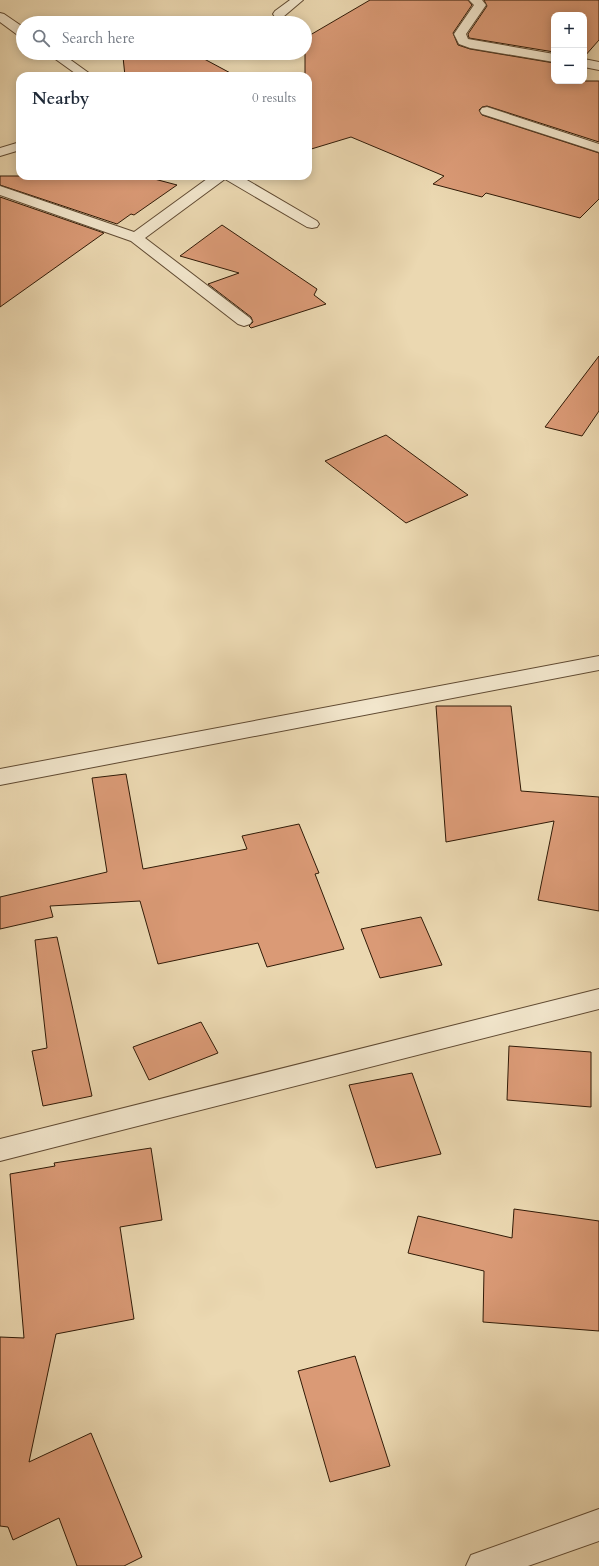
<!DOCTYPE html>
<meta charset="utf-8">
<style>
:root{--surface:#fff;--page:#f6f6f7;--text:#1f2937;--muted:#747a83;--line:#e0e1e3}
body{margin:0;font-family:Cardo,serif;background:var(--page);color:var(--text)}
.controls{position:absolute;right:12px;top:12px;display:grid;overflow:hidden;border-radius:8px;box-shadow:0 2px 10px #0003}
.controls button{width:36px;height:36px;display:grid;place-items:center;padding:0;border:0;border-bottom:1px solid var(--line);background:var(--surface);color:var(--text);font:20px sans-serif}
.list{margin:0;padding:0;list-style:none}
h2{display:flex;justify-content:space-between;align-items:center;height:52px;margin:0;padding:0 16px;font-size:17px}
h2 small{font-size:13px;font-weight:400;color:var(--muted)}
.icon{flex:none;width:22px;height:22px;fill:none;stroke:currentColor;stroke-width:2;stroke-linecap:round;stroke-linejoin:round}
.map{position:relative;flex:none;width:599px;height:1566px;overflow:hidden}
.search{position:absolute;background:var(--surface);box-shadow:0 2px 10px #0003;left:16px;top:16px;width:296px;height:44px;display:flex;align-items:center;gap:10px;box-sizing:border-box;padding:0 14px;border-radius:22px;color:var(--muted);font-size:15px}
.panel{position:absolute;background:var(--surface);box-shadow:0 2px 10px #0003;left:16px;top:72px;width:296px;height:108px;border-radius:12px}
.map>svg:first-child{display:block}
.building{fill:#da9a76;stroke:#311b07}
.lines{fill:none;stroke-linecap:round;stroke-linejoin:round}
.minor-casing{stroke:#604a32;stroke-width:2}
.minor{fill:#f2e6cc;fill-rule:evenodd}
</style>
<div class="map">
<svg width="599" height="1566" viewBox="0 0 599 1566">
<rect width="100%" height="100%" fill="#ebd8b1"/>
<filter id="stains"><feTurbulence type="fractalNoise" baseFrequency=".005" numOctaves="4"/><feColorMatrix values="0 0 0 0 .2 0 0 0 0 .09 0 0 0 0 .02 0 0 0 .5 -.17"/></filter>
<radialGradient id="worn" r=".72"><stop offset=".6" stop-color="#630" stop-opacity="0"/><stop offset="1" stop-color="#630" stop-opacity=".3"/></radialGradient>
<path class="building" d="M370,0H468L472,5L453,33L458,45L470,49L554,63V81H599V142L487,106L482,107L479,110L482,115L599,153V199L580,218L486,193L482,197L433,184L444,176L351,137L308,150V76H305V38Z
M484,0H599V40L584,57V15H554V52L469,38L468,34L487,6Z
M116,53H193L236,76H125L123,57Z
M0,176H143L177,185L134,215L131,214L117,224L0,185Z
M0,197L104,233L0,307Z
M222,225L317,289L314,295L326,304L251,328L249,326L253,322L251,317L208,284L239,273L180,256Z
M599,356V411L582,436L545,427Z
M386,435L468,495L406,523L325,461Z
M436,706H511L521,791L599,797V911L538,900L554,821L446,842Z
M126,774L143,869L247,849L242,836L299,824L319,873L315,874L344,949L267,967L258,943L158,964L140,901L50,906L53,917L0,929V897L107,872L92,778Z
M421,917L442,965L380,978L361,929Z
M57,937L92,1096L43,1106L32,1051L47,1048L35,940Z
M201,1022L218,1053L149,1080L133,1047Z
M509,1046L591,1052V1107L507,1100Z
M412,1073L441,1154L376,1168L349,1085Z
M151,1148L162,1220L120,1227L134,1319L56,1334L29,1462L91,1433L142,1557L124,1566H77L59,1518L13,1540L8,1527L0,1526V1337L24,1338L10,1174L55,1166L54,1163Z
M514,1209L599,1221V1331L483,1322L484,1271L408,1253L418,1216L512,1238Z
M355,1356L390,1466L330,1482L298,1371Z"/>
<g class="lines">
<g class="minor-casing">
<path id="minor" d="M290,0H303L283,17H275L273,14L275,11Z
M469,0H482L486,5L466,34L468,39L554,54V62L470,48L459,44L454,34L474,5Z
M0,13L4,14L23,27V37L19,36L0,22Z
M47,53H61L93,76H79Z
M584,59L599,62V70L584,67Z
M487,107L599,144V152L482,114L480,111L482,108Z
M20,142V150L0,156V148Z
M211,176H240L317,221L319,224L317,227L312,228L307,227L225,179L145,238L250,318L252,321L250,324L244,326L238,324L131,241L0,195V186L134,232Z
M599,656V670L0,785V769Z
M599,989V1009L0,1161V1139Z
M599,1509V1541L528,1566H466L471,1555Z"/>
</g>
<use href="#minor" class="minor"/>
</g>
<rect width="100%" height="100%" filter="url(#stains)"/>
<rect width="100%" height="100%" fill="url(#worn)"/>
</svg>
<div class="controls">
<button>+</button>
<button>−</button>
</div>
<div class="search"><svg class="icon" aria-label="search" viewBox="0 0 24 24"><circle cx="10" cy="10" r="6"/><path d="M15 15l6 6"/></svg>Search here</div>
<section class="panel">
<h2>Nearby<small>0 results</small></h2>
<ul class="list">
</ul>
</section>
</div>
